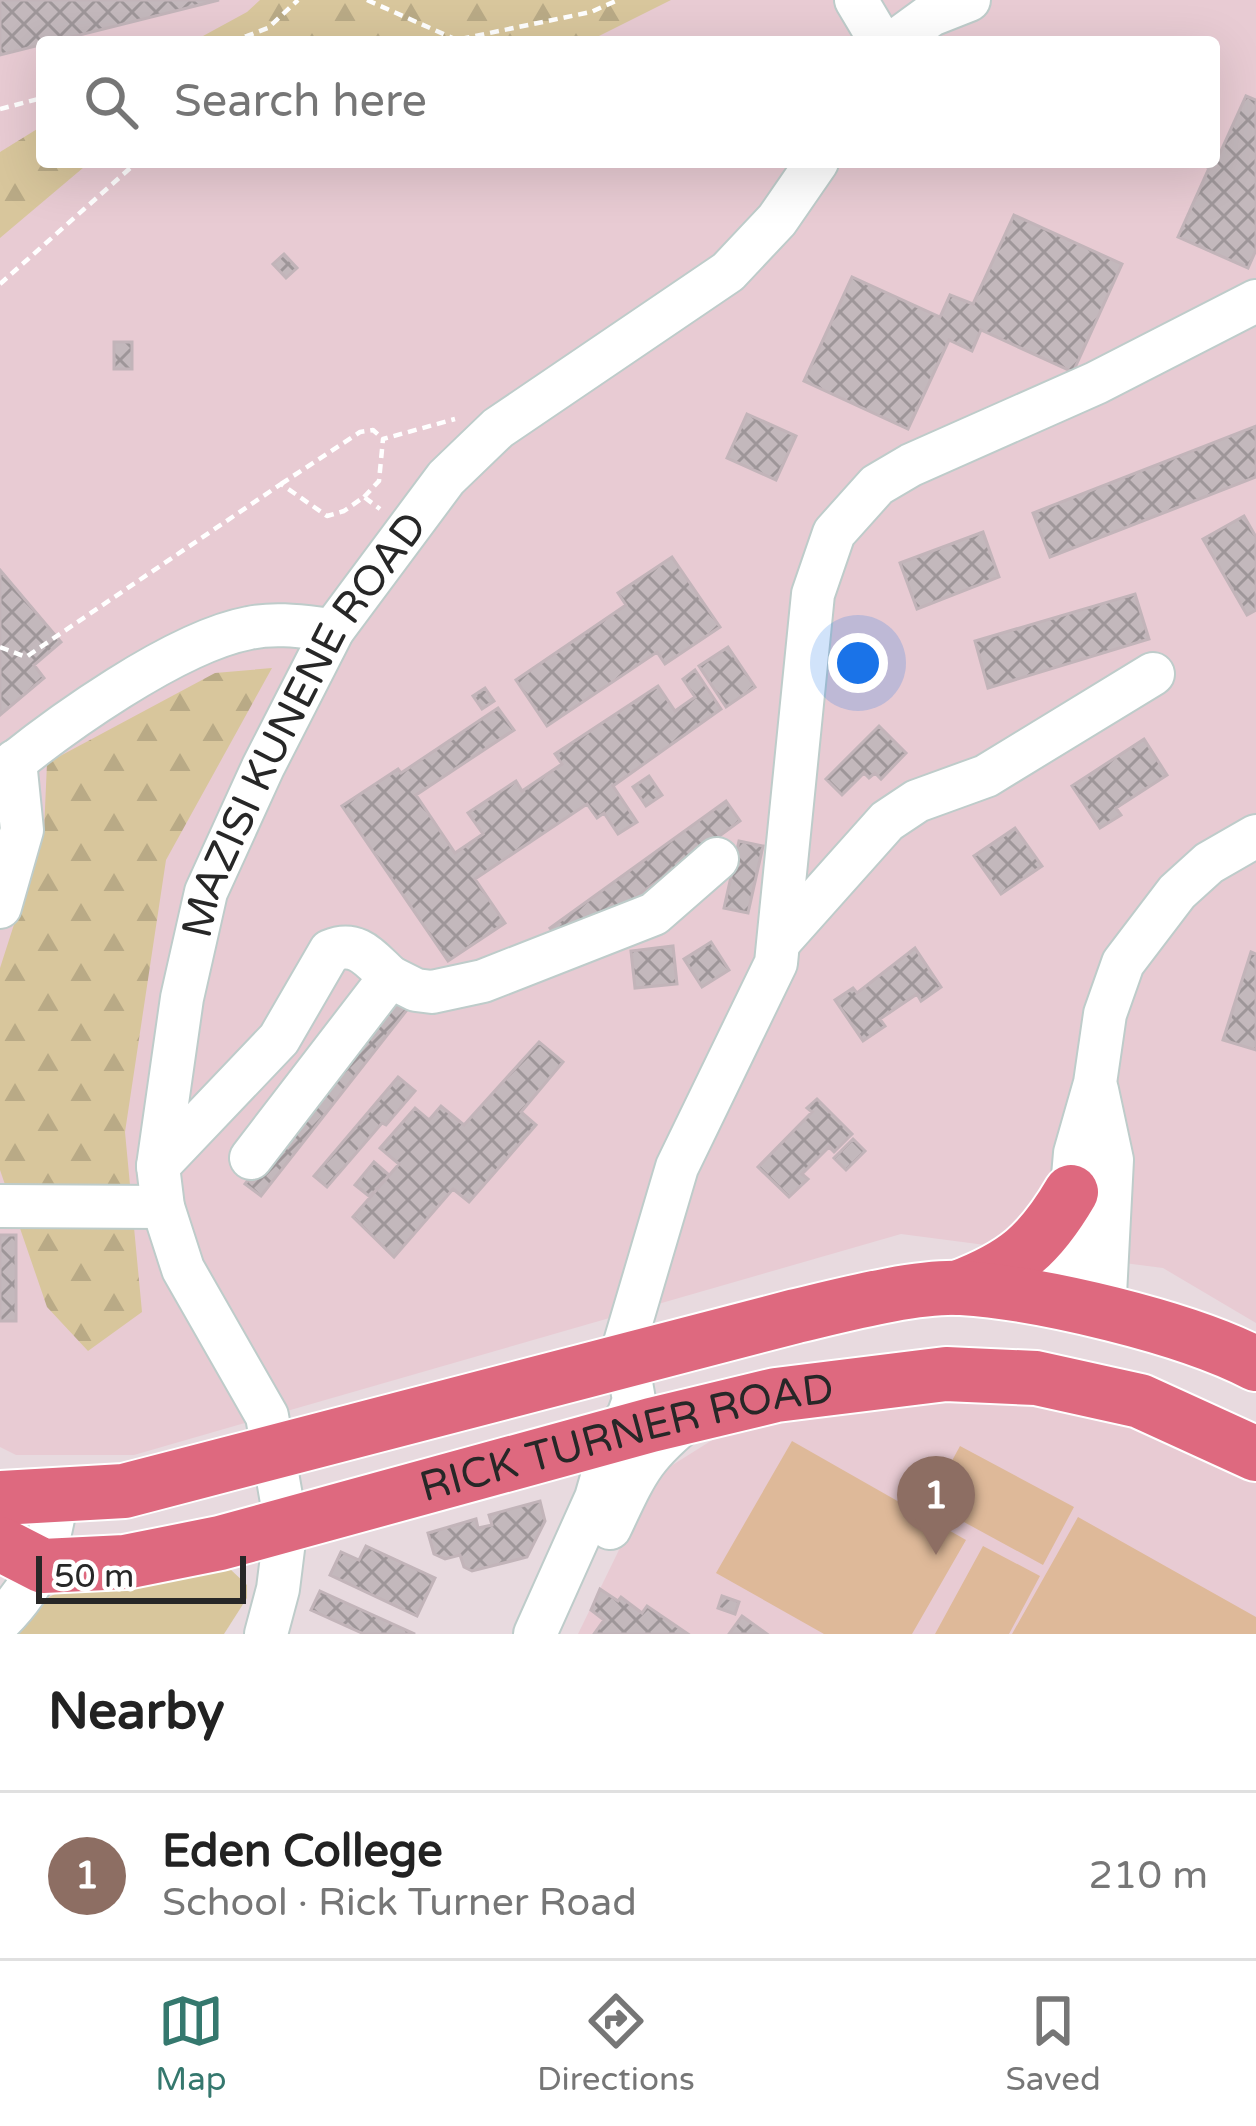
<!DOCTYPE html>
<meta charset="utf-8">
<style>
:root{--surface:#fff;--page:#f6f6f6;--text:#222;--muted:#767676;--line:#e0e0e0;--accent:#35786e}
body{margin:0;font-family:"Varela Round",sans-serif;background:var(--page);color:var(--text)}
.scale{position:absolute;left:36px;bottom:30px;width:210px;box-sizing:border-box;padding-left:12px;border:6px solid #272727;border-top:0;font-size:33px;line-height:42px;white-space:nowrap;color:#272727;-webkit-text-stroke:9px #fff;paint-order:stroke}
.you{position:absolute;left:858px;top:663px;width:42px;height:42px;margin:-30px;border:9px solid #fff;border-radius:50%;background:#1a73e8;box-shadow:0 0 0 18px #1a73e833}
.badge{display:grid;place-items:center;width:78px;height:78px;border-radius:50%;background:var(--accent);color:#fff;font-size:39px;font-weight:700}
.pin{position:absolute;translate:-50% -99px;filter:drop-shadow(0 3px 6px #0008)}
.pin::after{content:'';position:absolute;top:63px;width:42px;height:36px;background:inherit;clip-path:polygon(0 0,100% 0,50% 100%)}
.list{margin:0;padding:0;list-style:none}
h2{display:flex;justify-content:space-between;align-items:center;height:156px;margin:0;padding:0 48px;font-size:51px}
h2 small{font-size:39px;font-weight:400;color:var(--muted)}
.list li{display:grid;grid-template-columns:78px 1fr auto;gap:36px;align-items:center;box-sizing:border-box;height:168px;padding:0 48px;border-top:3px solid var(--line)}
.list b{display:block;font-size:45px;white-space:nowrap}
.list p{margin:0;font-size:39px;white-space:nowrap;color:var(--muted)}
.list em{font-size:39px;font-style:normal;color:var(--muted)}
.icon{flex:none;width:66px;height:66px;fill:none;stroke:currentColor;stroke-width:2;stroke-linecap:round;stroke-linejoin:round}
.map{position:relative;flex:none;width:1256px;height:1634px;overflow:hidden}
.search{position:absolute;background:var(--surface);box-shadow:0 12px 48px #0002;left:36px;right:36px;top:36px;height:132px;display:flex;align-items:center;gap:30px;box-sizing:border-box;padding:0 42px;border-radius:12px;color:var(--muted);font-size:45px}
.sheet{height:324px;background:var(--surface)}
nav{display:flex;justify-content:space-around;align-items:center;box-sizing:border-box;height:168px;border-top:3px solid var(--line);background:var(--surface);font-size:33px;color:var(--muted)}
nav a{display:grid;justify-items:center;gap:6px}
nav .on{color:var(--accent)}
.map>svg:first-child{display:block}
.education{fill:#e8cbd3;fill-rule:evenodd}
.green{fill:#d8c69c}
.forest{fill:url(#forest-firs)}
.pitch{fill:#deb999}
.building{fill:url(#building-cross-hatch);stroke:#c2b4b9;stroke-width:3}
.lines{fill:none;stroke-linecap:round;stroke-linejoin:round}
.minor-casing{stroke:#beccca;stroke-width:46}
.major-casing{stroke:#fff;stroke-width:58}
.path{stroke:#fff;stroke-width:4.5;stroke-dasharray:9 6;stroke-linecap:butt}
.minor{stroke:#fff;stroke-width:42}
.major{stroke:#de697f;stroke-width:54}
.labels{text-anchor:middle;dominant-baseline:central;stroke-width:12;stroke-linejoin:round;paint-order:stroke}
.street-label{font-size:42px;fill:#272727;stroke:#fff}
</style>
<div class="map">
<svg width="1256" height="1634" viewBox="0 0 1256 1634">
<defs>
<pattern id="forest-firs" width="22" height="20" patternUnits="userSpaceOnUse" patternTransform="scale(3)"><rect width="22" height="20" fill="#d8c69c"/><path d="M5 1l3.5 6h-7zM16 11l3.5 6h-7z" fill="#b9aa86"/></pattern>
<pattern id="building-cross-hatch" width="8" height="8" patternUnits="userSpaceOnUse" patternTransform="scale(3)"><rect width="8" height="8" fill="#c3b8bc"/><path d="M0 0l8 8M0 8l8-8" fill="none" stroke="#9e9699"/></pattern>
</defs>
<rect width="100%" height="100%" fill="#e8dadf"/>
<path class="education" d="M0,0H1256V1323L1163,1268L901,1234L134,1455H16L0,1447ZM42,42H1214V162H42Z
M1003,1388L1256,1458V1634H578L655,1476L733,1427Z"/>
<path class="green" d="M217,1566L230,1569L247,1585V1598L224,1634H0L47,1598L77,1583Z"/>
<path class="forest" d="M260,0H671L587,42H192L247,12Z
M42,126V162H90L0,238V152Z
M272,668L166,860L125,1132L142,1312L88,1351L47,1307L0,1170V968L44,831L47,763L215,673Z"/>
<path class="pitch" d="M792,1441L966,1540L912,1634H824L716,1573Z
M960,1446L1074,1507L1043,1565L929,1503Z
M1078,1517L1256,1617V1634H1012Z
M983,1546L1040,1576L1009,1634H935Z"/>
<path class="building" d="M0,0H219L0,55Z
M1246,96L1256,100V250L1248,268L1178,237L1209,168L1196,162H1214V150L1220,153Z
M1014,215L1122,264L1073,372L981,330L972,351L949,340L908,429L804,381L852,277L940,317L950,295L973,304Z
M284,254L297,268L286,278L273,264Z
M114,342H132V369H114Z
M747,414L796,436L776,480L727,458Z
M1256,426V477L1050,557L1033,513Z
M1244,516L1256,537V610L1247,615L1203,539Z
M983,532L999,577L917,609L900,563Z
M672,557L720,627L665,664L657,652L547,726L516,680L626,605L618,593Z
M0,570L61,642L34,665L44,678L0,715Z
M1135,594L1149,639L988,688L975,641Z
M728,647L755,687L726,707L699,666Z
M695,670L721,709L613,786L637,822L618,834L604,813L597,818L587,804L475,879L505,923L448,961L342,806L398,769L401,773L498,708L514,730L416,795L455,853L483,834L468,813L516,781L522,791L562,764L555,754L658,686L675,711L695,697L683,679Z
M485,688L494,701L482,709L473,696Z
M879,726L906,753L881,779L875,773L869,778L864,773L842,795L826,779Z
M1144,739L1167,775L1116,808L1121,815L1100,828L1072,786Z
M649,776L662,795L646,806L633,787Z
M726,801L740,821L566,948L550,928Z
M1015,828L1042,866L1001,894L974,856Z
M739,841L763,846L748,913L724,908Z
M711,942L729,970L702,987L684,959Z
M673,946L677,984L635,988L631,951Z
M915,948L941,987L921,1001L917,994L880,1019L885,1026L863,1041L835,1000L853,988L857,993Z
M1251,952L1256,954V1050L1223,1040Z
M394,993L410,1006L261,1196L245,1184Z
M539,1042L563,1062L521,1112L536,1125L469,1202L453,1189L394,1257L353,1217L399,1164L380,1148L415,1108L429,1120L441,1106L464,1125Z
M398,1077L415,1091L386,1125L382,1123L327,1187L314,1176Z
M817,1099L852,1134L834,1152L829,1147L802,1174L808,1179L789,1197L758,1167L812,1112L807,1108Z
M853,1139L865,1151L846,1170L834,1158Z
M374,1162L389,1175L370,1197L355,1185Z
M0,1235H16V1321H0Z
M540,1501L545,1521L527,1557L472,1571L464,1567L460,1555L445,1559L434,1554L428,1533L476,1519L478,1528L492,1525L489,1515Z
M366,1546L435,1578L417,1616L330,1575L341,1552L359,1560Z
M600,1589L618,1601L621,1597L642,1613L647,1606L688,1634H594L604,1620L591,1610Z
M320,1591L415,1634H364L311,1610Z
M722,1596L739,1602L735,1614L718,1608Z
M742,1616L767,1634H729Z"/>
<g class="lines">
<g class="minor-casing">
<g id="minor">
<path d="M856,0L881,42"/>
<path d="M894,42L931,15L969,0"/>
<path d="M0,774C58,726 175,642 249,628C277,622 305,627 333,630"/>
<path d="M0,907L22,830L15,761"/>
<path d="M779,942L887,821L917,801L986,776L1153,674"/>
<path d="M1097,1090L1112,1160L1104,1314"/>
<path d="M251,1158L390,977L416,990L432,992L483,981L654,914L717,859"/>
<path d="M158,1166L279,1039L330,951C358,939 371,960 390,977"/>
<path d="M0,1206L163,1207"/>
<path d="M1062,1305L1075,1153L1095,1083L1105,1014L1123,963L1177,892L1209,863L1256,836"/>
<path d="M619,1363L677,1167L776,963L813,594L834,533L877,485L911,465L1096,383L1256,301"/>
<path d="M610,1528C637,1471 642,1456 692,1416"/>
<path d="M0,1621C40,1581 47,1552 57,1498"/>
<path id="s1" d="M266,1634L278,1589L286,1525L267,1416L183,1269L163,1207L158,1166L182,998L206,892L263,767L333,630L446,478L498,428L728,272L777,220L817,162"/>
<path d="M535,1634L596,1498L614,1436L628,1416L634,1400L631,1383L619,1363"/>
</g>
</g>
<g class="major-casing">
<g id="major">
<path d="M957,1288C1015,1266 1040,1245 1071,1192"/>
<path d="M0,1498L124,1491L796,1316C843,1305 914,1286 961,1288C1041,1293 1185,1327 1256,1364"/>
<path id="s2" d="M0,1544L43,1566L125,1562L220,1543L651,1425L776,1395L946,1374L1036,1378L1140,1401L1256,1454"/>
</g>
</g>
<path class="path" d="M367,0L457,40
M231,42L268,28L298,0
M446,42L591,12L618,0
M0,109L42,98
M0,284L137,162
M281,484L360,432L373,430L383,439
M364,497L379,481L383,439L455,419
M0,647L26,657L281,484L327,516L344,511L364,497L380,509"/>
<use href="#minor" class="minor"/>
<use href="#major" class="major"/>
</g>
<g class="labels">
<g class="street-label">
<text stroke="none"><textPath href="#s1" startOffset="969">MAZISI KUNENE ROAD</textPath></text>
<text stroke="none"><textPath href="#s2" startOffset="648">RICK TURNER ROAD</textPath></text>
</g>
</g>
</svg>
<div class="scale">50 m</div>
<div class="you"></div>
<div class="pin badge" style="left:936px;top:1555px;background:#8d6e63">1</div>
<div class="search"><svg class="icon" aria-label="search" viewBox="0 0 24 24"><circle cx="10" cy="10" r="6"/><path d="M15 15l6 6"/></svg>Search here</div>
</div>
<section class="sheet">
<h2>Nearby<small></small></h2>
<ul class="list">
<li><span class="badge" style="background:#8d6e63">1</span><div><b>Eden College</b><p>School · Rick Turner Road</p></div><em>210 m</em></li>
</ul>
</section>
<nav>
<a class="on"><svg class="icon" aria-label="map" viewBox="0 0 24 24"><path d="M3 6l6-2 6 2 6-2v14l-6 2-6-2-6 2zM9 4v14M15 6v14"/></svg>Map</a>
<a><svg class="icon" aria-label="directions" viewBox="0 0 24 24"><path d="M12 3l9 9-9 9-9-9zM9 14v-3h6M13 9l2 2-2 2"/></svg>Directions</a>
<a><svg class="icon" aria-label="saved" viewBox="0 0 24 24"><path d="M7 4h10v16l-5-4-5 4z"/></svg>Saved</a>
</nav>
